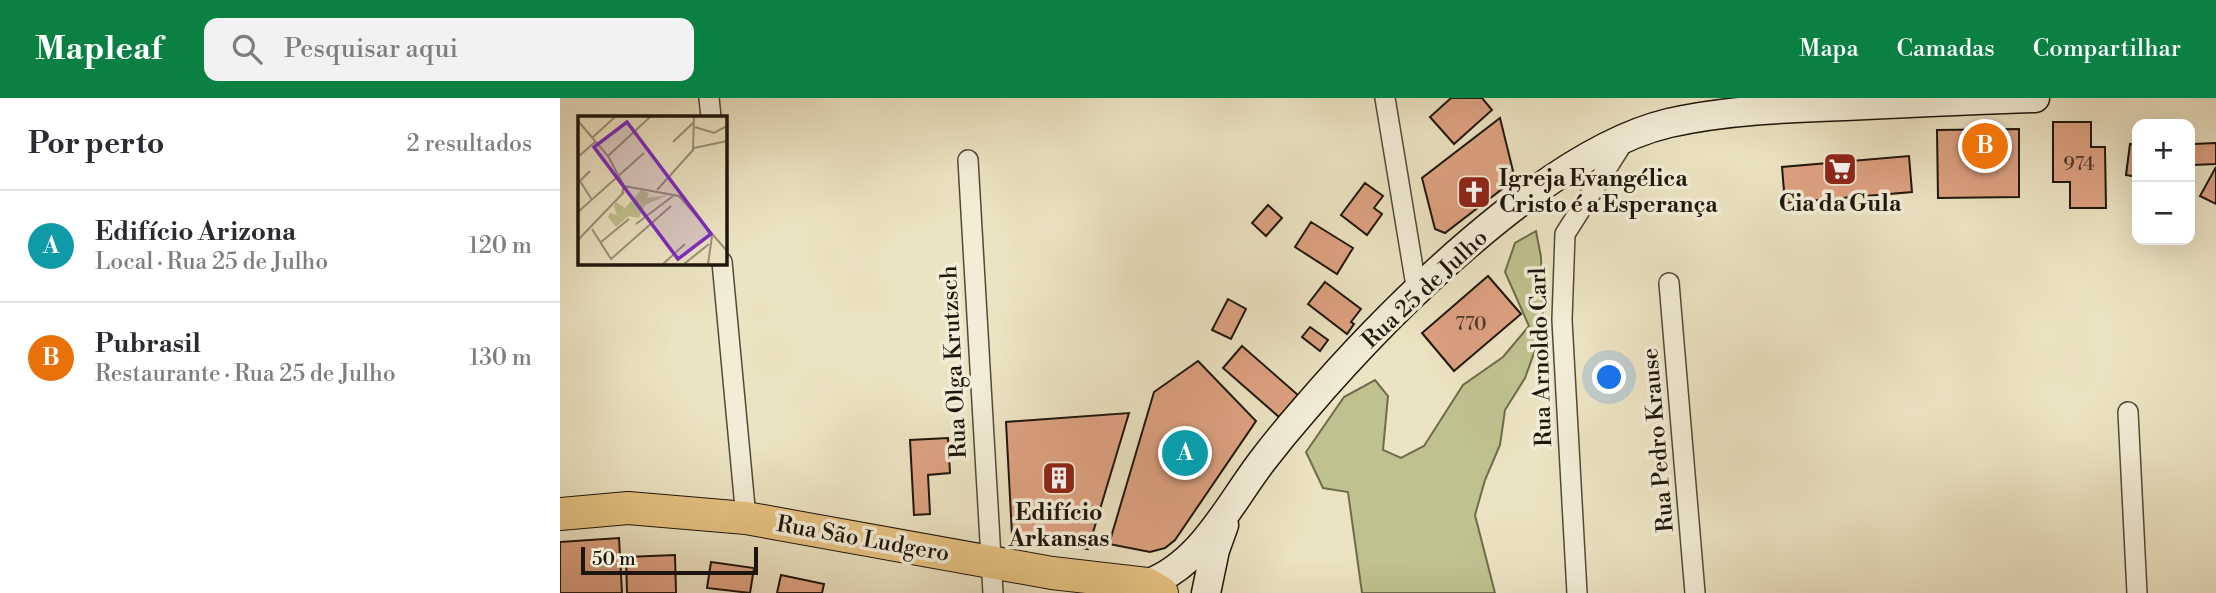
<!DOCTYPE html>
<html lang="pt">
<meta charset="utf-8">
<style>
:root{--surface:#fff;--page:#f2f2f3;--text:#2b2b33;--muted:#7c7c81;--line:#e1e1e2;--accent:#0b8043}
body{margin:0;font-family:"Libre Bodoni",serif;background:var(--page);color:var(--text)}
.controls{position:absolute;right:21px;top:21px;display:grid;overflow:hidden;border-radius:14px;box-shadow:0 7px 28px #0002}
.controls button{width:63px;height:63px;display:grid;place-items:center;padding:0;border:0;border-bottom:2px solid var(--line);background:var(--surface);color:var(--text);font:35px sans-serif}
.scale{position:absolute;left:21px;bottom:18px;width:177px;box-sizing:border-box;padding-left:7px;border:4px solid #1e160c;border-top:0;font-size:19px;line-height:24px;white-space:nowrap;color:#1e160c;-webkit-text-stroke:5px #f3edd7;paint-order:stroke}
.you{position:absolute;left:1050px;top:280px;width:24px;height:24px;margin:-18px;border:5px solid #fff;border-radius:50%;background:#1a73e8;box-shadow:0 0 0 10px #1a73e833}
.badge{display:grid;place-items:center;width:46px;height:46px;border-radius:50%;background:var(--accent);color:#fff;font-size:23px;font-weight:700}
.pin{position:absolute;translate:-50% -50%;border:4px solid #fff;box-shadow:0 2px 7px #0006}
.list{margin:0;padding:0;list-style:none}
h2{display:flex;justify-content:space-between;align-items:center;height:91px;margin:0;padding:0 28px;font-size:30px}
h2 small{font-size:23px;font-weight:400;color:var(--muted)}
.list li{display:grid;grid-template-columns:46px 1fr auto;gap:21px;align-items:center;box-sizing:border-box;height:112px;padding:0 28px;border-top:2px solid var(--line)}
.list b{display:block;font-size:26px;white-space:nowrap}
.list p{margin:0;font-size:23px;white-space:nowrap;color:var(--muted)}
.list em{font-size:23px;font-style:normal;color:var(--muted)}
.icon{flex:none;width:38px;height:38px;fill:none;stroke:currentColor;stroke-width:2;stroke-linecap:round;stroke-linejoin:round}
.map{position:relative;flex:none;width:1656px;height:495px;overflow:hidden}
header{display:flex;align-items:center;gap:42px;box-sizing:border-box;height:98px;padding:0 35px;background:var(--accent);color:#fff}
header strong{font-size:33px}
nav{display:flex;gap:38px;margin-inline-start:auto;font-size:24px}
.search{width:490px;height:63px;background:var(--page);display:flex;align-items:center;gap:18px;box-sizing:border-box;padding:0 24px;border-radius:14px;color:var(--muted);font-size:26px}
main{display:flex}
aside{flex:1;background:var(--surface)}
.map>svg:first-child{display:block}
.green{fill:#bfc18e;stroke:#6e6c4d;stroke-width:2}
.building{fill:#dda181;stroke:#1e160c;stroke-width:2}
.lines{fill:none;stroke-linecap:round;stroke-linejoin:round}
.street-casing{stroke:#52493a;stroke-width:22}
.secondary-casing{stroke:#1e160c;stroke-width:31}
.primary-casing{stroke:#1e160c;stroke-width:34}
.street{stroke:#f3edd7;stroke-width:19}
.secondary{stroke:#f3edd7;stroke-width:28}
.primary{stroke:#e6c281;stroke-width:32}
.labels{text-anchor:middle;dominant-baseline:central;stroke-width:7;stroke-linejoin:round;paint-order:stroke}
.number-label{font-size:19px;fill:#4e3929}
.poi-label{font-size:23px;font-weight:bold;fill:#1e160c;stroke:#f3edd7}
.street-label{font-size:23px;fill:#1e160c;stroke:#f3edd7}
.inset-road{fill:none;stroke:#9a9179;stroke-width:2}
.view{fill:#7b2cbf;fill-opacity:0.15;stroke:#7b2cbf;stroke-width:3.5}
.inset-edge{fill:none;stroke:#1e160c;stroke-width:3.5}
</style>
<header>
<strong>Mapleaf</strong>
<div class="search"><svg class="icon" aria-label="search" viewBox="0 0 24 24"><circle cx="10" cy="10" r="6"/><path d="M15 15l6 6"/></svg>Pesquisar aqui</div>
<nav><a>Mapa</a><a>Camadas</a><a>Compartilhar</a></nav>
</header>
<main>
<aside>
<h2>Por perto<small>2 resultados</small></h2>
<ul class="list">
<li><span class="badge" style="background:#0f9aa8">A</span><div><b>Edifício Arizona</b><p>Local · Rua 25 de Julho</p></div><em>120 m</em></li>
<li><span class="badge" style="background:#e8710a">B</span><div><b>Pubrasil</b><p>Restaurante · Rua 25 de Julho</p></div><em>130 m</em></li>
</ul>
</aside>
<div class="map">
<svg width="1656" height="495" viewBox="0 0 1656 495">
<rect width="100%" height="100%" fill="#ece3c2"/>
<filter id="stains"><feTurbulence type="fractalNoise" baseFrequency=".00286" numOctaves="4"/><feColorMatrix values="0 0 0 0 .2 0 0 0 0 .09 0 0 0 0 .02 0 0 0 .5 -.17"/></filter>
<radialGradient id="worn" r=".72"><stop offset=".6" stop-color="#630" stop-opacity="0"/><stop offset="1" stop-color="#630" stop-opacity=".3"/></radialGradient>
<path class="green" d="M976,133L981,159L983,230L965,280L945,312L940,347L925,382L915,417L935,495H802L788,394L763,390L746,354L784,299L815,282L828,298L823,352L841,360L864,348L903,287L943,259L969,228L945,174L955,145Z"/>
<path class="building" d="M891,0H922L932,12L894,46L870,19Z
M940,20L955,81L885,135L875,131L862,80Z
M1493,24H1531V49H1545L1546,110H1510V84H1493Z
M1459,31V99L1378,100L1377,32Z
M1656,45V66L1633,67V46Z
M1570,46L1577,47V79L1566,77Z
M1349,58L1352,94L1225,105L1222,69Z
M1656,69V106L1640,98Z
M805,85L823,98L814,110L822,116L807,137L781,117Z
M708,107L722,120L706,138L692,125Z
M751,124L793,150L777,176L735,149Z
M928,178L961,216L894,273L862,235Z
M765,184L801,211L791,224L794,226L787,236L748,206Z
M668,201L686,211L671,241L652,232Z
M750,229L768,242L760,253L742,239Z
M682,248L738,297L719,319L663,270Z
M638,263L696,323L615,442L605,450L590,454L549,446L594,294Z
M569,315L528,451L452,437L446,324Z
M388,340L390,375L368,377L370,416L354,417L350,342Z
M59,440L62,495H0V444Z
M115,457L116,495H67L66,459Z
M151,464L194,470L190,495L147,490Z
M221,477L264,486L262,495H217Z"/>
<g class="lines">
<g class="street-casing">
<path id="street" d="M149,0L151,19
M825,0L857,194
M408,62L433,495
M162,164L186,420
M1109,185L1135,495
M1568,314L1577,495
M1017,495L1002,222L1005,136L1066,40"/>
</g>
<g class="secondary-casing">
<path id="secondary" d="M587,486C642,466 669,406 703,362C716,345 730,328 744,312C826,216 986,54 1109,25C1166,12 1228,10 1286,8C1349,5 1412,2 1475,0
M646,495L655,452L664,427"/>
</g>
<g class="primary-casing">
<path id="primary" d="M0,416L68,410L186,420L492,475L587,486L602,495"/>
</g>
<use href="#street" class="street"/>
<use href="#secondary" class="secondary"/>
<use href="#primary" class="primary"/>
</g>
<defs>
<g id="supermarket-square" transform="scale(1.75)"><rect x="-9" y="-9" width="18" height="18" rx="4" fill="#8f2418" stroke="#f3edd7"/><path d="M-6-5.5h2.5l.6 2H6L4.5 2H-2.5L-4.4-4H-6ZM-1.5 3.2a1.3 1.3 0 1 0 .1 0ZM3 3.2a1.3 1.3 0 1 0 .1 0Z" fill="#fff"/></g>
<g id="church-square" transform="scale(1.75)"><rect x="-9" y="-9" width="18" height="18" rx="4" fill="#8f2418" stroke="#f3edd7"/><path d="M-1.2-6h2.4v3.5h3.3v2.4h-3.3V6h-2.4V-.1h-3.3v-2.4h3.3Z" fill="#fff"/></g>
<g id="building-square" transform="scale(1.75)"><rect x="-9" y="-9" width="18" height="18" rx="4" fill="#8f2418" stroke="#f3edd7"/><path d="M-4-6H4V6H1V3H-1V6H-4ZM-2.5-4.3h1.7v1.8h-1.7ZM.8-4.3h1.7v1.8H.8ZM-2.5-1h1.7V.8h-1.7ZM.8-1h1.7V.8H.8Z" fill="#fff"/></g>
</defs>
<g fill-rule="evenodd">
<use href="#supermarket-square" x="1280" y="71"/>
<use href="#church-square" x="914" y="94"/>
<use href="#building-square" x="499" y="380"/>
</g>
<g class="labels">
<g class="number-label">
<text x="1519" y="66">974</text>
<text x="911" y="226">770</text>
</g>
<g class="poi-label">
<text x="939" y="81" text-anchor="start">Igreja Evangélica<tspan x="939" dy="26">Cristo é a Esperança</tspan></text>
<text x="1280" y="106">Cia da Gula</text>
<text x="499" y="415">Edifício<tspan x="499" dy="26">Arkansas</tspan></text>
</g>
<g class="street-label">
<text transform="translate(865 191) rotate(-43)">Rua 25 de Julho</text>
<text transform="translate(981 259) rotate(-92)">Rua Arnoldo Carl</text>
<text transform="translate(394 264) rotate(-93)">Rua Olga Krutzsch</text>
<text transform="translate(1098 342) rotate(-95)">Rua Pedro Krause</text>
<text transform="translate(303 441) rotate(10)">Rua São Ludgero</text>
</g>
</g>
<g transform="translate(18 18)">
<rect width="149" height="149" fill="#ece3c2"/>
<path d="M63,74L71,77L69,82L90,79L67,89L61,102L51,100L38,111L30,101L32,97L39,99L36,90L38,86L47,92Z" fill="#bfc18e"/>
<path class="inset-road" d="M0,5L30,40L46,70L44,78M117,11L136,17L149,10M15,21L38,0M95,26L116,6M116,32L149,25M30,40L73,0M0,41L17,26M12,55L2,65L14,84M46,70L101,80L149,135M79,74L115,34L116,0M0,96L66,37M58,108L95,80M14,113L33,143L93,90M0,124L46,76M23,126L51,103M85,148L107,128M106,148L131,128M130,148L134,120"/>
<path class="view" d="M49,6L133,118L100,143L16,31Z"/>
<rect width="149" height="149" class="inset-edge"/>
</g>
<rect width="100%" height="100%" filter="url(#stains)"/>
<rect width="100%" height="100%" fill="url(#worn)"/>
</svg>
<div class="controls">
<button>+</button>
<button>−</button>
</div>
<div class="scale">50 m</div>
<div class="you"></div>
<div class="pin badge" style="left:625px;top:355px;background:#0f9aa8">A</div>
<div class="pin badge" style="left:1425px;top:48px;background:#e8710a">B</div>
</div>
</main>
